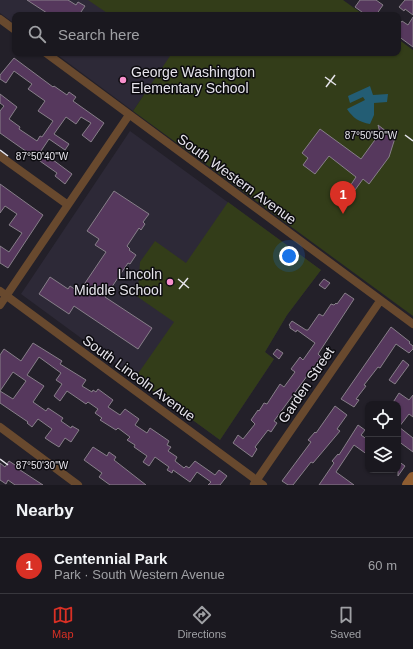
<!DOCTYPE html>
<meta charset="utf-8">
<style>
:root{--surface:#1a181f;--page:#27252c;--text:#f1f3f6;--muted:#9fa0a4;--line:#38373d;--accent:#d93025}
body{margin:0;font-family:Arial,sans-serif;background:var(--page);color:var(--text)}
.controls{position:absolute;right:12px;bottom:12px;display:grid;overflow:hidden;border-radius:8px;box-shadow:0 1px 3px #0004}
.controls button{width:36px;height:36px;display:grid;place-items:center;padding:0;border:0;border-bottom:1px solid var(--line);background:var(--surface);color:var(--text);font:20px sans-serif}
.you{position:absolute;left:289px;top:256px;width:14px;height:14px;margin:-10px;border:3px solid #fff;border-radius:50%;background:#1a73e8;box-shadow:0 0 0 6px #1a73e833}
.badge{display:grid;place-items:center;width:26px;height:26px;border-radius:50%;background:var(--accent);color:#fff;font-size:13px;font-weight:700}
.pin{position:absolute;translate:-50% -33px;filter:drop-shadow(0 1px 2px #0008)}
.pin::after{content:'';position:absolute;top:21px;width:14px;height:12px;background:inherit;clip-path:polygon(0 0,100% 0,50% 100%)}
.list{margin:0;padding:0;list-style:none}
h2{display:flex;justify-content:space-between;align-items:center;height:52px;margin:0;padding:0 16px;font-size:17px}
h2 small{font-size:13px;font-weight:400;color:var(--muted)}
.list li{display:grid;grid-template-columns:26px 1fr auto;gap:12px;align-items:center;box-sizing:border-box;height:56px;padding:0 16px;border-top:1px solid var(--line)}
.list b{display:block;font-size:15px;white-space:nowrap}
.list p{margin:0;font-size:13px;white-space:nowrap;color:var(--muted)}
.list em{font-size:13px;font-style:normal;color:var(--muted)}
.icon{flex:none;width:22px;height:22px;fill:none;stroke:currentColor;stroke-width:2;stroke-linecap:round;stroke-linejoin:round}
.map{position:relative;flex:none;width:413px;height:485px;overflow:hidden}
.search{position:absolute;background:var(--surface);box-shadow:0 1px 3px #0004;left:12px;right:12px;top:12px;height:44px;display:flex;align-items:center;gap:10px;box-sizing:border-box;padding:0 14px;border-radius:8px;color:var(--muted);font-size:15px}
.sheet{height:108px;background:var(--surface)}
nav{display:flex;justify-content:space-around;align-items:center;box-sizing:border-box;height:56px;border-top:1px solid var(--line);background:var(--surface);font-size:11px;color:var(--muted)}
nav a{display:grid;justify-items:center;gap:2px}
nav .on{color:var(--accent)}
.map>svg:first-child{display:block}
.built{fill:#2d2937}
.green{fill:#333d19}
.water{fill:#235d74}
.building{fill:#56385d;stroke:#877f89;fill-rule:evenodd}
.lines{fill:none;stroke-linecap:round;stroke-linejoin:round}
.minor{stroke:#68492e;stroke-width:8}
.secondary{stroke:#8f5d31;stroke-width:12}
.ticks{fill:none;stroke:#e6e4eb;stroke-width:1.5}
.poi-dot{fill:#f890cd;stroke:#0c0b0f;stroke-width:1.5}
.labels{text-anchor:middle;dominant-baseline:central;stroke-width:3;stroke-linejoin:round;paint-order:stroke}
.poi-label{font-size:14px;fill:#e6e4eb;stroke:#0c0b0f;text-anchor:start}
.street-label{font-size:14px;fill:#e6e4eb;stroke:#0c0b0f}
.ticks-label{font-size:10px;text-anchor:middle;fill:#e6e4eb;stroke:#0c0b0f;stroke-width:3;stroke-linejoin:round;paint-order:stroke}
</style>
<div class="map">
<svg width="413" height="485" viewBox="0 0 413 485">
<rect width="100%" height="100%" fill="#232029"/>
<path class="built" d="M0,0H209L199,15H15V24L0,13Z
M55,53H173L133,111Z
M130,131L321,270L287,315L265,352L274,359L220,440L21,294Z"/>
<path class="green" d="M88,0H343L364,15H110Z
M398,39L413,50V316L133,111L170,56L166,53H398Z
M228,202L321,270L287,315L265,352L274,359L220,440L135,378L174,322L135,295L138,289L140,262L155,241L186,263Z"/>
<path class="water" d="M370,86L373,95L388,94L387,102L374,103V115L370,124C359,122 353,118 347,109L365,100L363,97L350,103L348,96Z"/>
<path class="building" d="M27,0H68L76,5L78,2L85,6L79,15H50Z
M360,0H376L383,5L376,15H366L355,7Z
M405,0H413V15L405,9L404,11L399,7Z
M413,17V47L398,36L400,31L398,29V26L402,21L408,25Z
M14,58L53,87L54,86L67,95L69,92L76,97L73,101L104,123L91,142L82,135L91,123L81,117L76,124L66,117L54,134L69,144L65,150L49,139L41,151L72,174L65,184L55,176L57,173L0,133V111L4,106L0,103V94L17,107L9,119L20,127L19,129L37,141L40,136L42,137L53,121L38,111L45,101L28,89L32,84L14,71L6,83L0,79V75Z
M378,125L395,138L389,157L369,184L363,179L355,190L350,186L356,177L329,156L315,174L303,165L308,158L302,153L320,129L361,159L380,133Z
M0,184L43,215L8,268L0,263V246L9,252L22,233L9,225L17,214L5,206L0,213Z
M114,191L149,214L143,222L145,224L141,230L139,228L127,246L130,249L129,250L136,255L130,264L128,263L105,297L152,328L138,349L74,306L69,314L39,294L50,277L68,289L70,286L79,292L106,252L95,245L99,239L87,231Z
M324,279L330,283L325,289L319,285Z
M345,293L354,299L318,354L321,357L274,421L277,423L271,432L268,430L255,447L257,449L252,457L233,443L238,435L243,439L255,424L251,420L258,410L259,411L264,403L267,404L280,384L284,387L295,372L291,369L300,357L303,360L315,343L297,330L296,332L290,328V326L289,325L292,321L306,330H308L319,314L323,316L331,304L334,305L336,303L337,304Z
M391,327L410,342L409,343L413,346V349L409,353L396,344L380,368L378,367L364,385L366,386L356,399L359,400L354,407L341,399Z
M33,343L62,361L60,364L86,380L82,386L92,392L93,390L96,392L98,389L113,400L108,407L120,415L125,409L139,419L135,425L147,433L150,428L169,441L167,445L171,447L168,451L177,457L175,461L184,468L186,466L189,468L195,461L215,475L219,470L227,476L220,485H208L211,482L197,472L190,482L173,470L172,473L167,470L169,467L155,457L149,466L143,462L147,456L134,447L135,445L127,440L130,437L118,428L116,430L100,420L102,418L95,413L98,409L88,402L86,404L67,391L60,401L54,396L62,384L56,380L61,373L39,357L27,375L44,386L33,402L46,411L48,408L63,418L61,421L71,428L72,426L79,430L71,442L65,438L59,447L51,442L45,438L52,429L38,419L32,427L27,423L28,422L0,403V355L4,349L21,361ZM13,372L26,381L13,399L0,391Z
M277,349L283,353L279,359L273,354Z
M403,360L409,365L395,384L389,380Z
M399,393L409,400L413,395V417L409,414L399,427L413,438V452L398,441V404H392Z
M335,406L347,415L337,429L340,431L313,463L311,462L293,485H288L282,481L311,442L308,440L315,432L316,433Z
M358,425L365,430L361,435L368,440V455L354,445L336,472L354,485H319L334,463L332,461L338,454L339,455Z
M93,447L107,456L109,452L116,457L114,460L146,485H110L99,477L102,473L84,460Z
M9,461L18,467L17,468L43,485H15L8,480L6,484L0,480V463L5,467Z
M398,461L405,466L398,476Z"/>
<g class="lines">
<path class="minor" d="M0,19L15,30
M46,53L413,324
M0,156L68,205
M0,291L263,485
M0,305L129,115
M0,427L78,485
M254,484L380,301"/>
<path class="secondary" d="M408,485L413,478"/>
</g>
<path class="ticks" d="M325,77L336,85M326,87L335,75M405,135L413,141M0,150L8,156M178,279L189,288M179,289L188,278M0,459L8,465"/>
<g class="poi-dot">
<circle cx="123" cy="80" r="4"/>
<circle cx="170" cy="282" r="4"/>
</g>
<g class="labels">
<g class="poi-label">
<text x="131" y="72">George Washington<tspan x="131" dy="16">Elementary School</tspan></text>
<text x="162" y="274" text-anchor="end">Lincoln<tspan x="162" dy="16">Middle School</tspan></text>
</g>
<g class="street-label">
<text transform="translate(237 179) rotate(36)">South Western Avenue</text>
<text transform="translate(139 378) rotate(36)">South Lincoln Avenue</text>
<text transform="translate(306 385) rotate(-56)">Garden Street</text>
</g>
</g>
<g class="ticks-label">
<text x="371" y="139">87°50'50"W</text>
<text x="42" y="160">87°50'40"W</text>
<text x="42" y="469">87°50'30"W</text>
</g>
</svg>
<div class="controls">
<button><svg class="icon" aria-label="locate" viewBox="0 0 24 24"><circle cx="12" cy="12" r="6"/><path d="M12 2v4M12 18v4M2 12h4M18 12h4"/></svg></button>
<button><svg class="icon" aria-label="layers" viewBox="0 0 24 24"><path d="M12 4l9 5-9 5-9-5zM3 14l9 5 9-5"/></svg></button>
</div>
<div class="you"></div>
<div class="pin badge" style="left:343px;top:214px">1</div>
<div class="search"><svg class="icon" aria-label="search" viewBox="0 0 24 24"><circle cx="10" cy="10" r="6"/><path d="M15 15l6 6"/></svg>Search here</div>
</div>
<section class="sheet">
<h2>Nearby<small></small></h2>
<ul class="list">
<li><span class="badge">1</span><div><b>Centennial Park</b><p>Park · South Western Avenue</p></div><em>60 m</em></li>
</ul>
</section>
<nav>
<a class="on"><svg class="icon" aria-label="map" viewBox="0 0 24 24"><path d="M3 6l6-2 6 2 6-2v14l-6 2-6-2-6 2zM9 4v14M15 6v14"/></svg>Map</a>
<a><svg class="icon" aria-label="directions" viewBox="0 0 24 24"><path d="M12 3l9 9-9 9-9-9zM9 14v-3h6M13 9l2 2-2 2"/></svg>Directions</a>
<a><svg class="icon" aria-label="saved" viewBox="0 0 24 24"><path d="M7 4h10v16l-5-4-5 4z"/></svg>Saved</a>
</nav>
